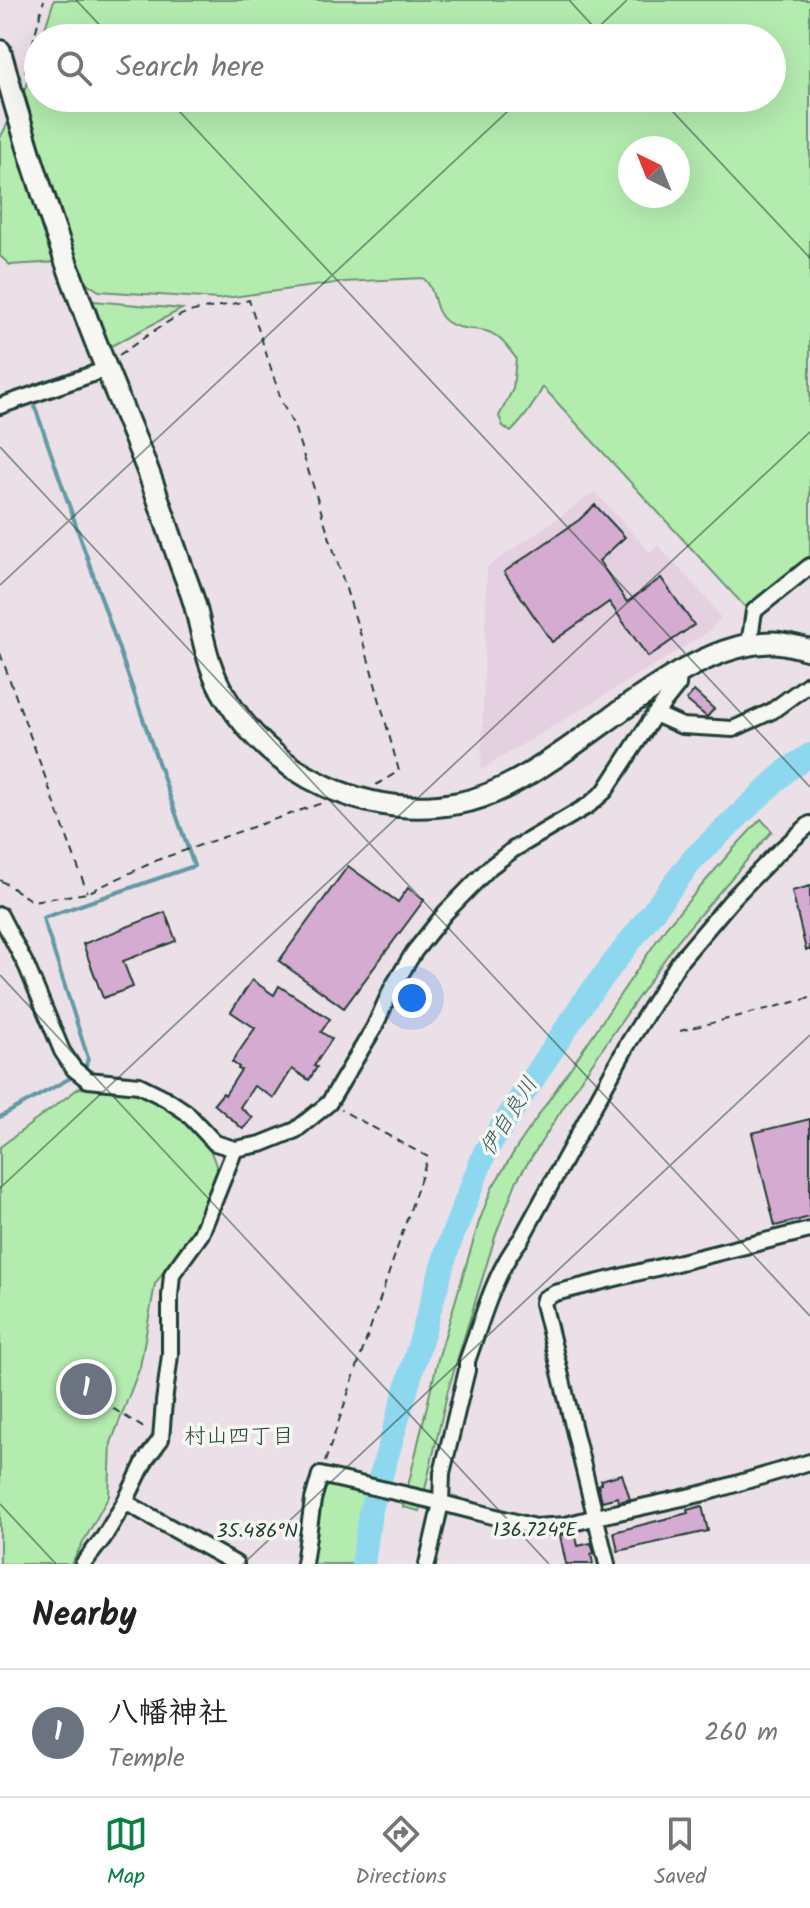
<!DOCTYPE html>
<meta charset="utf-8">
<style>
:root{--surface:#fff;--page:#f6f6f6;--text:#202124;--muted:#757577;--line:#e0e0e0;--accent:#0b8043}
body{margin:0;font-family:Kalam,"Klee One",sans-serif;background:var(--page);color:var(--text)}
.compass{position:absolute;left:618px;top:136px;width:72px;height:72px;border-radius:50%;background:var(--surface);box-shadow:0 8px 32px #0002;rotate:317deg}
.you{position:absolute;left:412px;top:998px;width:28px;height:28px;margin:-20px;border:6px solid #fff;border-radius:50%;background:#1a73e8;box-shadow:0 0 0 12px #1a73e833}
.badge{display:grid;place-items:center;width:52px;height:52px;border-radius:50%;background:var(--accent);color:#fff;font-size:26px;font-weight:700}
.pin{position:absolute;translate:-50% -50%;border:4px solid #fff;box-shadow:0 2px 8px #0006}
.list{margin:0;padding:0;list-style:none}
h2{display:flex;justify-content:space-between;align-items:center;height:104px;margin:0;padding:0 32px;font-size:34px}
h2 small{font-size:26px;font-weight:400;color:var(--muted)}
.list li{display:grid;grid-template-columns:52px 1fr auto;gap:24px;align-items:center;box-sizing:border-box;height:128px;padding:0 32px;border-top:2px solid var(--line)}
.list b{display:block;font-size:30px;white-space:nowrap}
.list p{margin:0;font-size:26px;white-space:nowrap;color:var(--muted)}
.list em{font-size:26px;font-style:normal;color:var(--muted)}
.icon{flex:none;width:44px;height:44px;fill:none;stroke:currentColor;stroke-width:2;stroke-linecap:round;stroke-linejoin:round}
.map{position:relative;flex:none;width:810px;height:1564px;overflow:hidden}
.search{position:absolute;background:var(--surface);box-shadow:0 8px 32px #0002;left:24px;right:24px;top:24px;height:88px;display:flex;align-items:center;gap:20px;box-sizing:border-box;padding:0 28px;border-radius:44px;color:var(--muted);font-size:30px}
.sheet{height:232px;background:var(--surface)}
nav{display:flex;justify-content:space-around;align-items:center;box-sizing:border-box;height:112px;border-top:2px solid var(--line);background:var(--surface);font-size:22px;color:var(--muted)}
nav a{display:grid;justify-items:center;gap:4px}
nav .on{color:var(--accent)}
.map>svg:first-child{display:block}
.built{fill:#e5d0e1}
.green{fill:#b4ecaf;stroke:#6a9472;stroke-width:2;fill-rule:evenodd}
.lines{fill:none;stroke-linecap:round;stroke-linejoin:round}
.stream{stroke:#629aa4;stroke-width:4}
.river{stroke:#8ed8ef;stroke-width:24}
.building{fill:#d5abd1;stroke:#1f3d34;stroke-width:2}
.street-casing{stroke:#1f3d34;stroke-width:20}
.secondary-casing{stroke:#1f3d34;stroke-width:26}
.path{stroke:#1f3d34;stroke-width:2;stroke-dasharray:8 6;stroke-linecap:butt}
.street{stroke:#f6f6f2;stroke-width:14}
.secondary{stroke:#f6f6f2;stroke-width:20}
.ticks{fill:none;stroke:#1f3d34;stroke-width:2;stroke-opacity:0.45}
.labels{text-anchor:middle;dominant-baseline:central;stroke-width:7;stroke-linejoin:round;paint-order:stroke}
.water-label{font-size:22px;font-style:italic;fill:#355c59;stroke:#f6f6f2}
.neighbourhood-label{font-size:22px;fill:#1f3d34;stroke:#f6f6f2}
.ticks-label{font-size:20px;text-anchor:middle;fill:#1f3d34;stroke:#f6f6f2;stroke-width:7;stroke-linejoin:round;paint-order:stroke}
</style>
<div class="map">
<svg width="810" height="1564" viewBox="0 0 810 1564">
<rect width="100%" height="100%" fill="#ece0e8"/>
<filter id="ink" filterUnits="userSpaceOnUse"><feTurbulence type="fractalNoise" baseFrequency=".0125" numOctaves="2"/><feDisplacementMap in="SourceGraphic" scale="16" xChannelSelector="R" yChannelSelector="G"/><feConvolveMatrix kernelMatrix="1 2 1 2 8 2 1 2 1" color-interpolation-filters="sRGB"/></filter>
<g filter="url(#ink)">
<path class="built" d="M595,492L650,552L658,545L710,602L721,619L707,633L481,770L487,567Z"/>
<path class="green" d="M54,0H810V563L746,608L543,387C535,403 524,419 511,432L503,426L499,416L513,389L516,358C508,348 501,337 489,332C474,327 459,331 446,321C432,310 437,289 423,278L343,282L218,299L99,291L78,277L24,92L38,50V98H772V38H42ZM630,148H678V196H630Z
M9,121L58,262L10,265L0,256V138Z
M93,301L182,309L109,347Z
M761,819L772,831L678,940L582,1078L517,1180L496,1234L448,1390L420,1511L403,1507L438,1359L479,1222L492,1188L517,1147L666,927L734,848Z
M79,1088L132,1092L179,1113L211,1152L218,1171L193,1229L155,1284L140,1367L111,1443L109,1496L71,1564H0V1147Z
M330,1483L365,1489L355,1564H311L321,1489Z"/>
<g class="lines">
<path class="stream" d="M35,407L194,866L43,918L88,1058L85,1069L82,1072
M0,1117L74,1076"/>
<path class="river" d="M363,1564L370,1513L448,1247L485,1152L583,1003L693,859L787,770L810,755"/>
</g>
<path class="building" d="M595,505L625,537L599,561L627,602L661,578L694,625L648,657L609,602L552,642L504,572L579,520Z
M694,691L714,709L707,717L686,700Z
M348,866L398,902L408,888L424,900L344,1008L279,961Z
M810,886V950H806L792,891Z
M165,912L176,941L123,961L133,987L103,998L83,944Z
M252,980L274,995L279,986L330,1019L321,1032L332,1039L314,1066L317,1067L309,1080L292,1069L274,1098L254,1086L240,1107L253,1118L243,1129L214,1104L223,1093L225,1095L241,1070L238,1069L239,1067L232,1062L255,1028L231,1012Z
M810,1119V1217L775,1226L752,1133Z
M69,1371L97,1388L90,1400L63,1381Z
M622,1474L630,1499L619,1502L618,1497L602,1501L598,1485L601,1484V1480Z
M702,1506L708,1531L618,1551L614,1532L688,1513L687,1510Z
M575,1533L578,1546L591,1543L594,1553L591,1554L593,1564H566L560,1535Z"/>
<g class="lines">
<g class="street-casing">
<path id="street" d="M0,406L107,369
M749,645L754,611L810,566
M655,714L682,726L733,729L772,711L810,683
M0,915L27,967L62,1051L74,1069L88,1080L139,1085L165,1098L186,1112L215,1143L235,1149L261,1144L296,1130L329,1103L374,1028L392,988L414,952L445,913L490,867L514,849L589,805L605,791L655,714L678,685L679,674
M125,1502L236,1564
M83,1564L104,1537L125,1502L146,1459L161,1439L164,1402L170,1355V1296L172,1274L201,1234L235,1149
M304,1564L313,1500L320,1475L430,1500L535,1527L566,1525L596,1517L705,1493L810,1462
M427,1564L441,1503L442,1473L467,1370V1361C481,1323 495,1270 521,1239L629,1042L679,962L734,897L775,855L810,824
M607,1564L543,1303L544,1299L555,1293L810,1230"/>
</g>
<g class="secondary-casing">
<path id="secondary" d="M0,51C23,136 50,220 81,303C100,356 123,408 144,461C156,490 165,521 176,551C182,570 191,589 196,609C204,641 208,669 226,698C275,777 367,820 459,803C492,797 524,778 551,760C610,722 693,647 763,643C780,641 795,646 810,650"/>
</g>
<path class="path" d="M25,72L44,0
M119,355C136,344 168,319 186,313C207,307 229,306 249,300L282,403L294,426L368,658L399,771L376,785
M0,653L87,892
M0,880L32,901L87,893L160,859L322,803
M680,1031L810,998
M101,1401L147,1430
M325,1462L428,1157L341,1110"/>
<use href="#street" class="street"/>
<use href="#secondary" class="secondary"/>
</g>
</g>
<path class="ticks" d="M76,0L112,38M569,0L604,38M587,38L627,0M167,98L810,787M660,98L810,258M0,447L810,1316M0,585L522,98M0,975L549,1564M0,1188L810,432M0,1504L56,1564M243,1564L810,1035"/>
<g class="labels">
<g class="water-label">
<text transform="translate(510 1117) rotate(-58)">伊自良川</text>
</g>
<g class="neighbourhood-label">
<text x="239" y="1437">村山四丁目</text>
</g>
</g>
<g class="ticks-label">
<text x="535" y="1536">136.724°E</text>
<text x="257" y="1537">35.486°N</text>
</g>
</svg>
<svg class="compass" viewBox="-18 -18 36 36"><path d="M0-13l5 13h-10z" fill="#e53935"/><path d="M0 13l5-13h-10z" fill="#757577"/></svg>
<div class="you"></div>
<div class="pin badge" style="left:86px;top:1389px;background:#6b7280">1</div>
<div class="search"><svg class="icon" aria-label="search" viewBox="0 0 24 24"><circle cx="10" cy="10" r="6"/><path d="M15 15l6 6"/></svg>Search here</div>
</div>
<section class="sheet">
<h2>Nearby<small></small></h2>
<ul class="list">
<li><span class="badge" style="background:#6b7280">1</span><div><b>八幡神社</b><p>Temple</p></div><em>260 m</em></li>
</ul>
</section>
<nav>
<a class="on"><svg class="icon" aria-label="map" viewBox="0 0 24 24"><path d="M3 6l6-2 6 2 6-2v14l-6 2-6-2-6 2zM9 4v14M15 6v14"/></svg>Map</a>
<a><svg class="icon" aria-label="directions" viewBox="0 0 24 24"><path d="M12 3l9 9-9 9-9-9zM9 14v-3h6M13 9l2 2-2 2"/></svg>Directions</a>
<a><svg class="icon" aria-label="saved" viewBox="0 0 24 24"><path d="M7 4h10v16l-5-4-5 4z"/></svg>Saved</a>
</nav>
